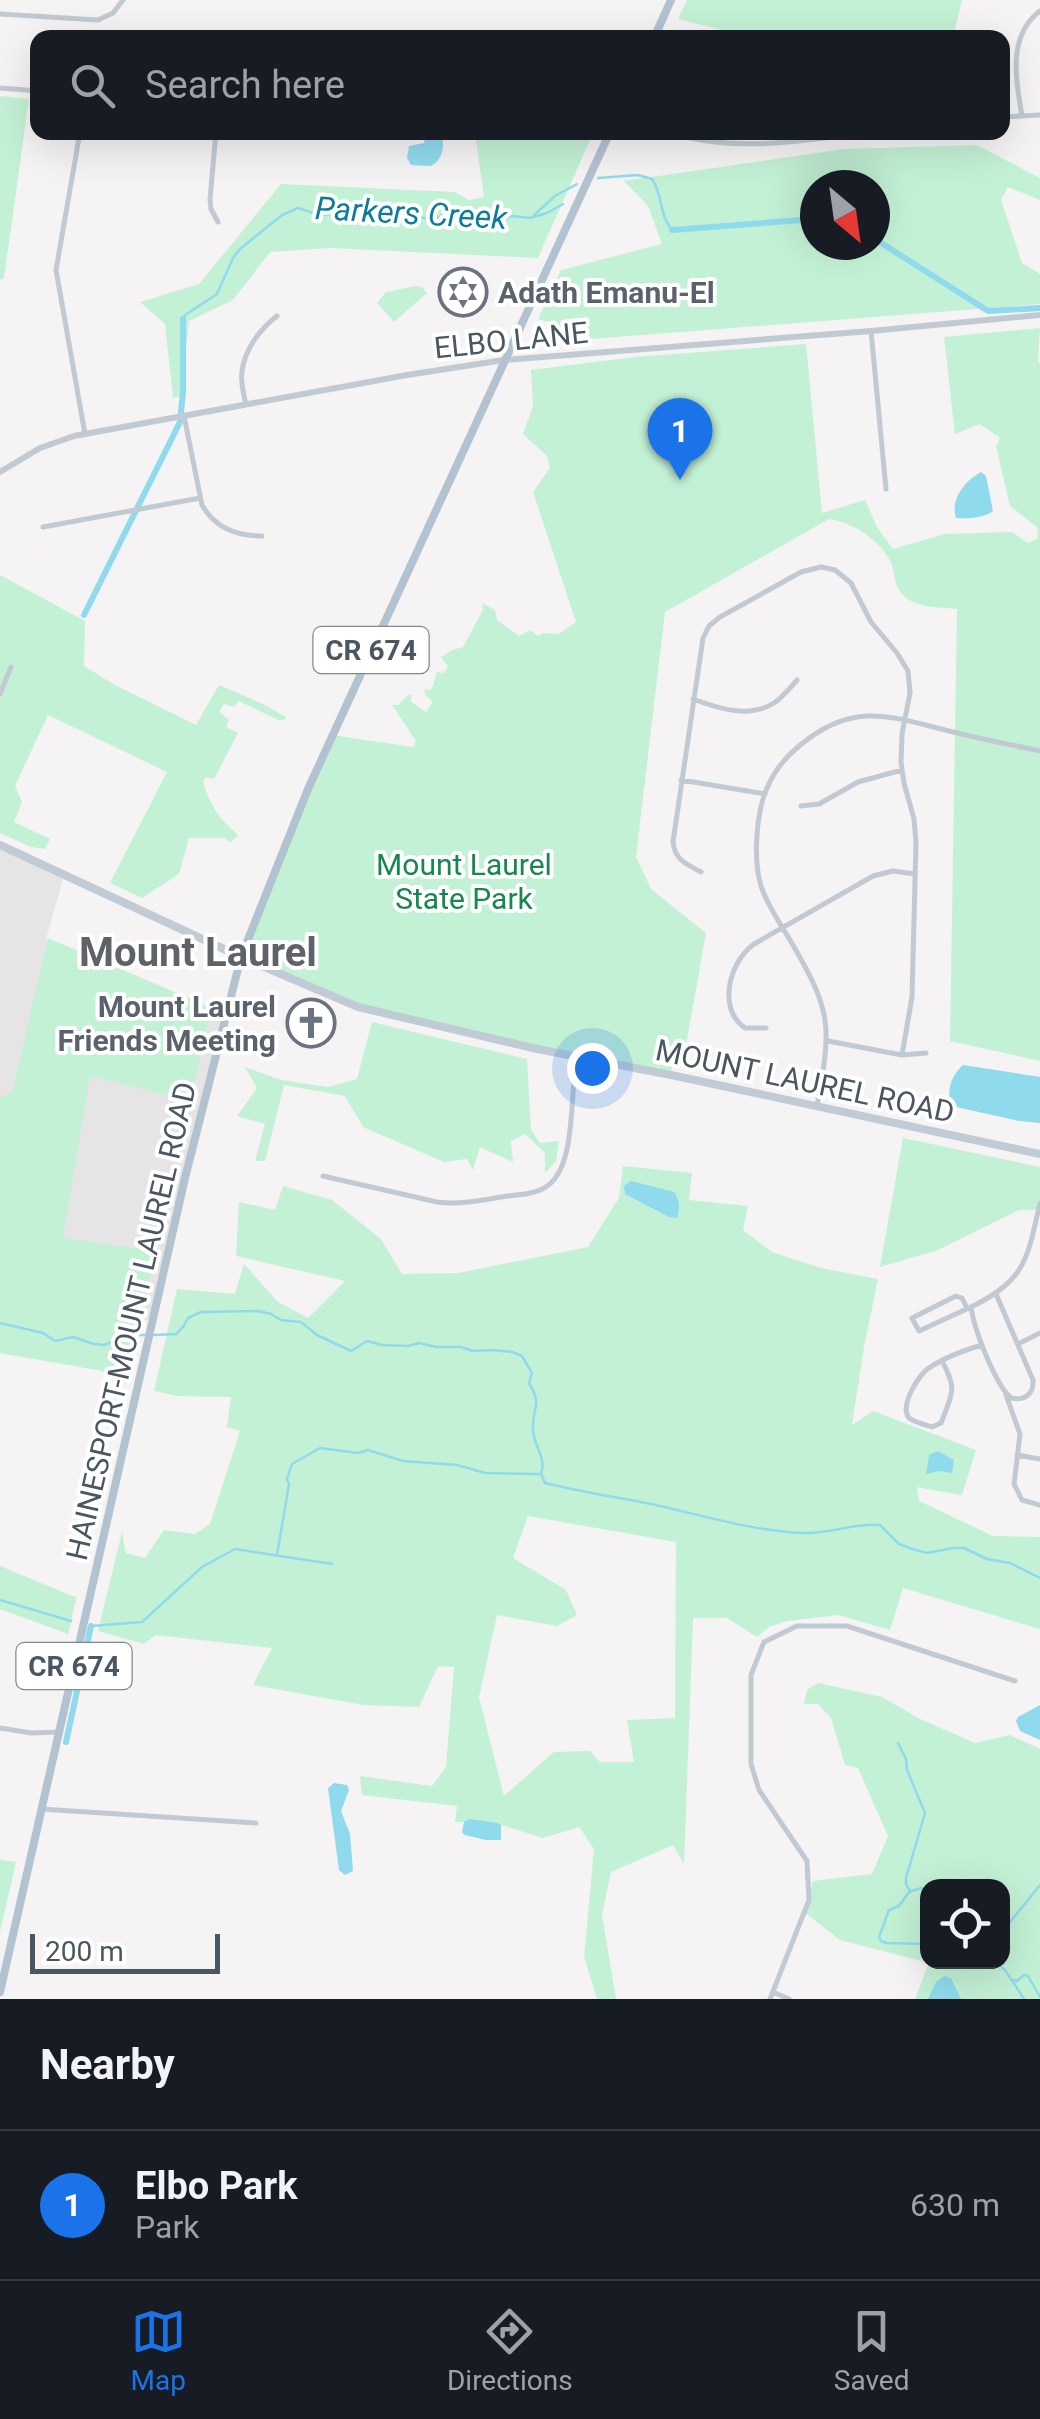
<!DOCTYPE html>
<style>
:root{--surface:#171b24;--page:#242831;--text:#f1f3f6;--muted:#9ea1a6;--line:#363941;--accent:#1a73e8}
body{margin:0;font-family:Roboto,sans-serif;background:var(--page);color:var(--text)}
.controls{position:absolute;right:30px;bottom:30px;display:grid;overflow:hidden;border-radius:20px;box-shadow:0 10px 40px #0002}
.controls button{width:90px;height:90px;display:grid;place-items:center;padding:0;border:0;border-bottom:2px solid var(--line);background:var(--surface);color:var(--text);font:50px sans-serif}
.compass{position:absolute;left:800px;top:170px;width:90px;height:90px;border-radius:50%;background:var(--surface);box-shadow:0 10px 40px #0002;rotate:151deg}
.scale{position:absolute;left:30px;bottom:25px;width:190px;box-sizing:border-box;padding-left:10px;border:5px solid #4a5661;border-top:0;font-size:28px;line-height:35px;white-space:nowrap;color:#4a5661;-webkit-text-stroke:8px #fff;paint-order:stroke}
.you{position:absolute;left:592px;top:1068px;width:35px;height:35px;margin:-25px;border:8px solid #fff;border-radius:50%;background:#1a73e8;box-shadow:0 0 0 15px #1a73e833}
.badge{display:grid;place-items:center;width:65px;height:65px;border-radius:50%;background:var(--accent);color:#fff;font-size:32px;font-weight:700}
.pin{position:absolute;translate:-50% -82px;filter:drop-shadow(0 2px 5px #0008)}
.pin::after{content:'';position:absolute;top:52px;width:35px;height:30px;background:inherit;clip-path:polygon(0 0,100% 0,50% 100%)}
.list{margin:0;padding:0;list-style:none}
h2{display:flex;justify-content:space-between;align-items:center;height:130px;margin:0;padding:0 40px;font-size:42px}
h2 small{font-size:32px;font-weight:400;color:var(--muted)}
.list li{display:grid;grid-template-columns:65px 1fr auto;gap:30px;align-items:center;box-sizing:border-box;height:150px;padding:0 40px;border-top:2px solid var(--line)}
.list b{display:block;font-size:38px;white-space:nowrap}
.list p{margin:0;font-size:32px;white-space:nowrap;color:var(--muted)}
.list em{font-size:32px;font-style:normal;color:var(--muted)}
.icon{flex:none;width:55px;height:55px;fill:none;stroke:currentColor;stroke-width:2;stroke-linecap:round;stroke-linejoin:round}
.map{position:relative;flex:none;width:1040px;height:1999px;overflow:hidden}
.search{position:absolute;background:var(--surface);box-shadow:0 10px 40px #0002;left:30px;right:30px;top:30px;height:110px;display:flex;align-items:center;gap:25px;box-sizing:border-box;padding:0 35px;border-radius:20px;color:var(--muted);font-size:38px}
.sheet{height:280px;background:var(--surface)}
nav{display:flex;justify-content:space-around;align-items:center;box-sizing:border-box;height:140px;border-top:2px solid var(--line);background:var(--surface);font-size:28px;color:var(--muted)}
nav a{display:grid;justify-items:center;gap:5px}
nav .on{color:var(--accent)}
.map>svg:first-child{display:block}
.education{fill:#e6e4e5}
.green{fill:#c3f1d5;fill-rule:evenodd}
.water{fill:#90daee}
.lines{fill:none;stroke-linecap:round;stroke-linejoin:round}
.stream{stroke:#90daee;stroke-width:2.5}
.canal{stroke:#90daee;stroke-width:6}
.minor{stroke:#c1cad2;stroke-width:5}
.tertiary{stroke:#c1cad2;stroke-width:6}
.secondary{stroke:#c1cbd6;stroke-width:8}
.primary{stroke:#b3c2d1;stroke-width:8}
.labels{text-anchor:middle;dominant-baseline:central;stroke-width:8;stroke-linejoin:round;paint-order:stroke}
.shield{fill:#fff;stroke:#808990;stroke-width:2.5}
.shield-label{font-size:28px;font-weight:bold;fill:#4a5661}
.worship-label{font-size:30px;font-weight:bold;fill:#5b616d;stroke:#fff;text-anchor:start}
.street-label{font-size:30px;fill:#4a5661;stroke:#fff}
.park-label{font-size:30px;fill:#17864f;stroke:#fff}
.water-label{font-size:32px;font-style:italic;fill:#0c7c9b;stroke:#fff}
.district-label{font-size:40px;font-weight:bold;fill:#5f6368;stroke:#fff}
</style>
<div class="map">
<svg width="1040" height="1999" viewBox="0 0 1040 1999">
<rect width="100%" height="100%" fill="#f5f3f3"/>
<path class="education" d="M0,845L64,875L46,939L226,1018L153,1320L95,1324L0,1271Z"/>
<path class="green" d="M687,0H962L953,37H750L678,19Z
M0,96L29,99L4,278L0,280Z
M475,133H593L538,258L331,248L270,252L233,300L189,321L181,396L173,398L165,324L140,302L199,284L281,184L455,192L469,200L484,197Z
M977,145L1040,178V200L1008,187L1001,200L1022,263L1040,274V304L565,341L558,325L538,319L561,270L662,244L648,206L624,181L844,149ZM815,185H875V245H815Z
M416,286L422,287L427,293L394,322L377,303L386,292Z
M1040,328L1038,361L1040,364V1061L950,1041L957,609C940,607 915,608 903,595C894,586 895,576 892,565C883,542 853,522 829,519L665,612L636,857L651,889L706,933L683,1062L673,1060L671,1075L358,1007L241,957L332,735L413,747L416,741L392,705H398L409,694L412,696L410,701L426,712L433,702L426,696L424,689L430,690L433,686L437,672L444,673L448,666L441,657L452,650L463,647L483,610L482,603L495,610L497,620L519,636L530,630L538,636L543,633L559,634L576,622L533,492L550,468L547,456L523,434L533,406L531,370L635,357L806,344L822,513L865,500L877,527L893,549L945,534L1012,532L1028,543L1037,539L1038,528L1010,506L996,446L1000,438L980,424L955,434L944,337Z
M0,575L85,621L84,666L113,684L196,725L219,685L265,705L286,717L284,720H278L239,701L234,707L224,704L219,712L229,720L226,727L238,733L214,779L206,777L203,783C210,805 220,820 238,835L231,842L224,838H189L179,874L142,898L110,883L167,772L48,715L15,786L22,802L14,822L50,839L45,849L31,847L0,833Z
M48,938L212,1008L190,1101L90,1076L63,1238L156,1251L126,1384L102,1371L0,1353V1098L12,1093Z
M372,1022L527,1059L531,1130L540,1143L559,1141L556,1161L545,1173V1153L525,1134L511,1141L513,1162L480,1147L473,1170L467,1159L444,1162L363,1127L345,1096L284,1085L265,1161H255L265,1124L237,1116L257,1088L245,1067L281,1080L328,1087L357,1079Z
M903,1138L1040,1167V1210H1019L938,1250L880,1267Z
M623,1166L692,1173L689,1200L748,1206L743,1230L772,1252L821,1268L878,1279L864,1347L852,1425L873,1411L976,1450L962,1495L917,1487L919,1501L993,1536L1040,1537V1629L903,1588L890,1630L838,1615L787,1621L769,1627L757,1637L727,1618H693L684,1864L673,1845L611,1872L602,1915L616,1999H597L584,1957L594,1849L579,1827L543,1838L502,1825L486,1840L463,1834L464,1822H455L457,1806L362,1795L360,1776L432,1786L446,1767L454,1667L438,1666L419,1707L363,1705L253,1685L272,1648L156,1635L144,1644L98,1631L122,1532L126,1553L145,1558L164,1530L195,1534L210,1524L240,1431L227,1427L231,1397L177,1396L154,1391L177,1289L235,1294L244,1264L278,1302L308,1318L345,1281L236,1256L239,1202L275,1210L283,1186L332,1200L381,1239L402,1274L458,1273L588,1247L619,1198ZM528,1516L676,1542L675,1718L627,1720L634,1762H600L590,1751L554,1752L504,1796L479,1697L497,1615L557,1626L577,1615L566,1590L513,1558Z
M0,1566L75,1597L77,1595L68,1634L0,1609Z
M818,1683L882,1697L920,1719L975,1743L1010,1735L1040,1749V1999H915L929,1963L840,1940L804,1912L813,1881L872,1874L888,1836L858,1768L845,1765L831,1718L818,1704H804L807,1690ZM928,1886H1002V1962H928Z
M0,1860L16,1862L0,1932Z"/>
<path class="water" d="M426,133H441C445,144 444,159 431,166L411,165L407,158L409,146L424,143Z
M981,472L986,476L993,511C984,518 968,519 956,518C950,499 965,481 981,472Z
M963,1065L1040,1077V1123L1019,1121L952,1106C945,1091 952,1075 963,1065Z
M631,1181L674,1192C680,1199 680,1210 677,1218L669,1217L625,1194L624,1186Z
M938,1451L954,1460L952,1473L939,1471L926,1474L929,1455Z
M1040,1705V1740L1020,1731L1016,1721L1018,1717Z
M334,1783L347,1785L349,1790L341,1811L350,1834L353,1871L345,1875L339,1870L328,1788Z
M469,1819L498,1823L501,1825V1840H486L465,1835L462,1832L464,1822Z
M944,1976L951,1978L961,1999H928L936,1982Z"/>
<g class="lines">
<path class="stream" d="M598,178L638,175L652,179C663,195 659,215 672,230
M534,215L555,196L577,184
M183,319L185,315L217,294L233,258L240,249L282,215L298,208L319,215L374,211L390,213L400,218H438L445,213L471,212L497,220L513,216L530,218L547,213L563,204
M0,1323L43,1333L55,1341L73,1337L94,1344L104,1345L130,1335H146
M154,1335L176,1334L183,1327L188,1318L201,1312L258,1311L271,1314L281,1320L301,1322L317,1335L351,1351L367,1341L382,1345L408,1346L419,1343L436,1347H461L473,1351L491,1350L512,1352L522,1356L532,1373L529,1383C543,1407 532,1406 533,1429C533,1446 547,1457 541,1474L545,1483C581,1492 616,1497 651,1504C702,1515 752,1531 803,1533C829,1534 854,1523 880,1525L899,1544L912,1549L927,1553L953,1548H964L987,1559L1010,1563L1040,1578
M277,1555L289,1484L287,1479L292,1464L320,1448L358,1453L368,1450L403,1461L457,1465L485,1473L539,1474
M0,1600L71,1621
M91,1626L142,1622L202,1567L235,1549L332,1564
M898,1743L906,1759L907,1770L925,1813L906,1878V1884L910,1891
M928,1893L921,1888L909,1892L899,1906L889,1910L879,1937L881,1941L886,1943L928,1944
M1002,1932L1040,1885
M996,1962L1005,1970L1024,1999
M1012,1980L1017,1981L1024,1975L1028,1976L1040,1997"/>
<path class="canal" d="M672,230L815,219
M875,239L988,311L1040,308
M84,615L180,422L183,392V319
M66,1742L91,1626"/>
<path class="minor" d="M0,14L98,20L113,13L123,0
M0,88L38,91
M1022,116C1016,79 1007,36 1040,11
M1002,117L1040,115
M80,132L56,270L85,434
M216,132L210,199L211,209L218,222
M669,132C736,154 804,140 872,132
M871,331L886,489
M246,405C244,394 240,382 242,371C245,349 260,329 277,316
M184,416L202,505C215,528 236,536 262,536
M43,527L200,498
M0,694L11,667
M693,699C717,708 749,719 774,703C783,697 790,688 797,680
M681,780L765,794
M801,806L819,804L858,782L902,770
M701,872C686,864 675,860 673,842L703,638L709,626L720,617L801,572L821,567L835,570L851,583L871,622L897,653L908,671L910,693L902,734L901,762L904,783L914,819L916,843L912,997L902,1055
M766,1028H745C717,1009 729,962 754,944L873,876L893,871L915,874
M828,1041L902,1055L926,1053
M817,1106C832,1024 832,1012 790,940C780,923 767,905 761,886C753,860 756,813 767,788C782,752 828,717 868,716C898,715 929,727 958,733C985,740 1013,745 1040,751
M323,1176L437,1202C461,1205 484,1200 507,1196C519,1195 533,1194 544,1188C578,1170 569,1092 577,1057
M996,1294L1033,1380C1034,1394 1025,1401 1011,1398C995,1384 974,1329 971,1307C1026,1280 1027,1260 1040,1203
M967,1308L962,1298L956,1296L912,1318L919,1331L971,1307
M1018,1344L1040,1333
M942,1361C958,1390 952,1394 941,1423L932,1427C926,1425 914,1422 909,1418C899,1406 919,1374 929,1368C945,1357 965,1350 982,1345
M1006,1395L1020,1434L1014,1484L1022,1500L1040,1505
M1017,1455L1040,1459
M0,1728L31,1733L59,1732
M41,1809L256,1823
M773,1992L789,1999
M770,1999L809,1900L807,1861L759,1790L751,1764V1675L764,1642L797,1626H847L1015,1681"/>
<path class="tertiary" d="M0,472L40,448L74,436L407,375L504,360L871,331L1040,315"/>
<path class="secondary" d="M0,845L241,957L358,1007L537,1049L671,1075L1040,1154"/>
<path class="primary" d="M654,38L671,0
M0,1992L185,1178L241,957L308,789L610,132"/>
</g>
<defs>
<g id="synagogue-ring" transform="scale(2.5)"><circle r="9.5" fill="#fff" stroke="#6b7280" stroke-width="1.5"/><path d="M0-6.5L5.6 3.2H-5.6ZM0 6.5L5.6-3.2H-5.6Z" fill="#6b7280"/></g>
<g id="church-ring" transform="scale(2.5)"><circle r="9.5" fill="#fff" stroke="#6b7280" stroke-width="1.5"/><path d="M-1.2-6h2.4v3.5h3.3v2.4h-3.3V6h-2.4V-.1h-3.3v-2.4h3.3Z" fill="#6b7280"/></g>
</defs>
<g fill-rule="evenodd">
<use href="#synagogue-ring" x="463" y="292"/>
<use href="#church-ring" x="311" y="1023"/>
</g>
<g class="labels">
<g class="shield">
<rect x="313.5" y="627" width="115" height="46" rx="8"/>
<rect x="16.5" y="1643" width="115" height="46" rx="8"/>
</g>
<g class="shield-label">
<text x="371" y="650">CR 674</text>
<text x="74" y="1666">CR 674</text>
</g>
<g class="worship-label">
<text x="498" y="292">Adath Emanu-El</text>
<text x="276" y="1006" text-anchor="end">Mount Laurel<tspan x="276" dy="34">Friends Meeting</tspan></text>
</g>
<g class="street-label">
<text transform="translate(511 340) rotate(-6)">ELBO LANE</text>
<text transform="translate(805 1081) rotate(12)">MOUNT LAUREL ROAD</text>
<text transform="translate(131 1321) rotate(-77)">HAINESPORT-MOUNT LAUREL ROAD</text>
</g>
<g class="park-label">
<text x="464" y="864">Mount Laurel<tspan x="464" dy="34">State Park</tspan></text>
</g>
<g class="water-label">
<text transform="translate(411 213) rotate(3)">Parkers Creek</text>
</g>
<g class="district-label">
<text x="198" y="952">Mount Laurel</text>
</g>
</g>
</svg>
<div class="controls">
<button><svg class="icon" aria-label="locate" viewBox="0 0 24 24"><circle cx="12" cy="12" r="6"/><path d="M12 2v4M12 18v4M2 12h4M18 12h4"/></svg></button>
</div>
<svg class="compass" viewBox="-18 -18 36 36"><path d="M0-13l5 13h-10z" fill="#e53935"/><path d="M0 13l5-13h-10z" fill="#9ea1a6"/></svg>
<div class="scale">200 m</div>
<div class="you"></div>
<div class="pin badge" style="left:680px;top:480px">1</div>
<div class="search"><svg class="icon" aria-label="search" viewBox="0 0 24 24"><circle cx="10" cy="10" r="6"/><path d="M15 15l6 6"/></svg>Search here</div>
</div>
<section class="sheet">
<h2>Nearby<small></small></h2>
<ul class="list">
<li><span class="badge">1</span><div><b>Elbo Park</b><p>Park</p></div><em>630 m</em></li>
</ul>
</section>
<nav>
<a class="on"><svg class="icon" aria-label="map" viewBox="0 0 24 24"><path d="M3 6l6-2 6 2 6-2v14l-6 2-6-2-6 2zM9 4v14M15 6v14"/></svg>Map</a>
<a><svg class="icon" aria-label="directions" viewBox="0 0 24 24"><path d="M12 3l9 9-9 9-9-9zM9 14v-3h6M13 9l2 2-2 2"/></svg>Directions</a>
<a><svg class="icon" aria-label="saved" viewBox="0 0 24 24"><path d="M7 4h10v16l-5-4-5 4z"/></svg>Saved</a>
</nav>
